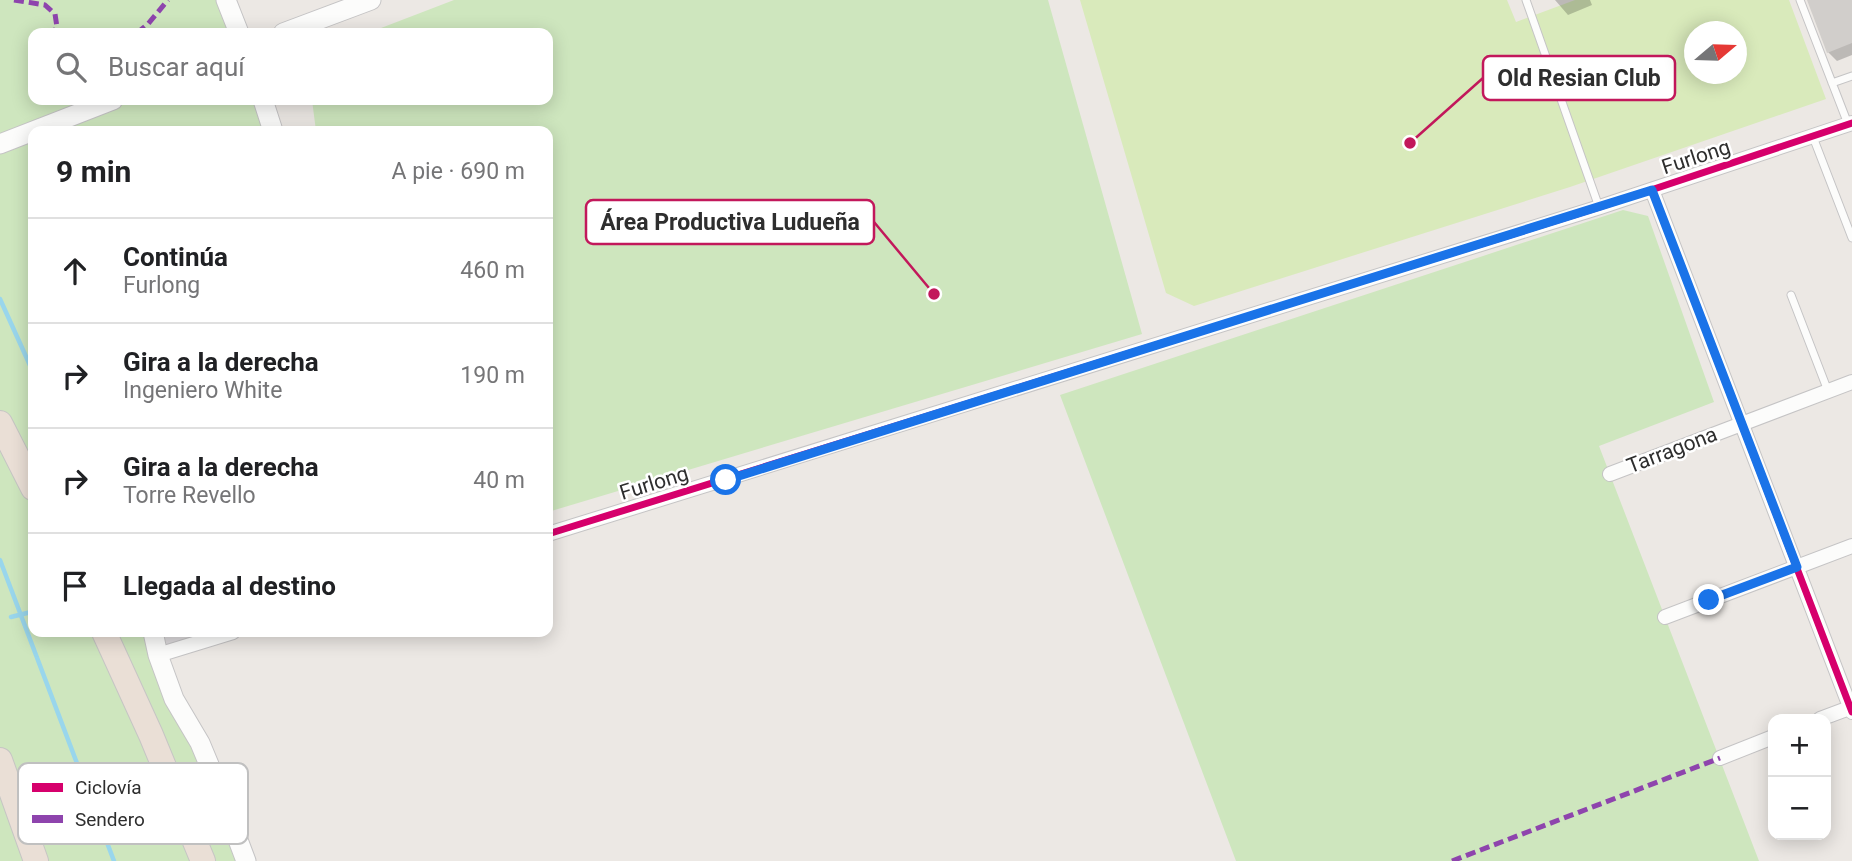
<!DOCTYPE html>
<html lang="es">
<meta charset="utf-8">
<style>
:root{--surface:#fff;--page:#f2f2f2;--text:#202124;--muted:#757577;--line:#e0e0e0}
body{margin:0;font-family:Roboto,sans-serif;background:var(--page);color:var(--text)}
.controls{position:absolute;right:21px;bottom:21px;display:grid;overflow:hidden;border-radius:14px;box-shadow:0 4px 18px #0003}
.controls button{width:63px;height:63px;display:grid;place-items:center;padding:0;border:0;border-bottom:2px solid var(--line);background:var(--surface);color:var(--text);font:35px sans-serif}
.compass{position:absolute;left:1684px;top:21px;width:63px;height:63px;border-radius:50%;background:var(--surface);box-shadow:0 4px 18px #0003;rotate:71deg}
.stop{position:absolute;width:21px;height:21px;margin:-16px;border:5px solid #1a73e8;border-radius:50%;background:#fff}
.stop.end{background:#1a73e8;border-color:#fff;box-shadow:0 2px 7px #0008}
.list{margin:0;padding:0;list-style:none}
h2{display:flex;justify-content:space-between;align-items:center;height:91px;margin:0;padding:0 28px;font-size:30px}
h2 small{font-size:23px;font-weight:400;color:var(--muted)}
.list li{display:grid;grid-template-columns:46px 1fr auto;gap:21px;align-items:center;box-sizing:border-box;height:105px;padding:0 28px;border-top:2px solid var(--line)}
.list b{display:block;font-size:26px;white-space:nowrap}
.list p{margin:0;font-size:23px;white-space:nowrap;color:var(--muted)}
.list em{font-size:23px;font-style:normal;color:var(--muted)}
.icon{flex:none;width:38px;height:38px;fill:none;stroke:currentColor;stroke-width:2;stroke-linecap:round;stroke-linejoin:round}
.map{position:relative;flex:none;width:1852px;height:861px;overflow:hidden}
.search{position:absolute;background:var(--surface);box-shadow:0 4px 18px #0003;left:28px;top:28px;width:525px;height:77px;display:flex;align-items:center;gap:18px;box-sizing:border-box;padding:0 24px;border-radius:14px;color:var(--muted);font-size:26px}
.panel{position:absolute;background:var(--surface);box-shadow:0 4px 18px #0003;left:28px;top:126px;width:525px;height:511px;border-radius:14px}
.map>svg:first-child{display:block}
.industrial{fill:#dcd9db}
.green{fill:#cee6be}
.pitch{fill:#d9eabb;fill-rule:evenodd}
.shadow{fill:#0003}
.lines{fill:none;stroke-linecap:round;stroke-linejoin:round}
.stream{stroke:#99d6ec;stroke-width:4.5}
.building{fill:#d1cecb}
.lane-casing{stroke:#c5c4c5;stroke-width:9}
.street-casing{stroke:#c5c4c5;stroke-width:16}
.secondary-casing{stroke:#c5c4c5;stroke-width:21}
.highway-casing{stroke:#c6c5c4;stroke-width:26}
.lane{stroke:#fcfcfb;stroke-width:7}
.street{stroke:#fcfcfb;stroke-width:14}
.secondary{stroke:#fcfcfb;stroke-width:19}
.highway{stroke:#eadfd6;stroke-width:24}
.quiet{stroke:#8e44ad;stroke-width:5;stroke-dasharray:10 5;stroke-linecap:butt}
.cycleway-casing{stroke:#fff;stroke-width:11}
.cycleway{stroke:#d6006c;stroke-width:7}
.route{stroke:#1a73e8;stroke-width:9}
.labels{text-anchor:middle;dominant-baseline:central;stroke-width:5;stroke-linejoin:round;paint-order:stroke}
.street-label{font-size:21px;fill:#2e2e2e;stroke:#fff}
.key{fill:#fff;stroke:#c0c0c0;stroke-width:2}
.key-label{font-size:19px;fill:#2e2e2e}
.leader{fill:none;stroke:#c2185b;stroke-width:2.5}
.callout-dot{fill:#c2185b;stroke:#fff;stroke-width:2.5}
.callout{fill:#fff;stroke:#c2185b;stroke-width:2.5}
.callout-label{font-size:23px;text-anchor:middle;font-weight:bold;fill:#2e2e2e}
</style>
<div class="map">
<svg width="1852" height="861" viewBox="0 0 1852 861">
<rect width="100%" height="100%" fill="#ece8e4"/>
<path class="industrial" d="M153,632H233L158,655Z"/>
<path class="green" d="M0,0H226L239,33H33V100H263L273,131H33V632H153L246,861H0Z
M454,0H1048L1142,334L548,512V131H316L312,100H548V33H368Z
M1623,210L1648,216L1714,402L1599,446L1759,861H1236L1060,395Z"/>
<path class="pitch" d="M1080,0H1507L1516,22L1575,0H1789L1826,99L1570,187L1194,306L1166,293ZM1694,32H1736V74H1694Z"/>
<path class="shadow" d="M1555,0H1590L1592,5L1568,15Z
M1809,0H1852V55L1837,61L1828,52Z"/>
<g class="lines">
<path class="stream" d="M0,299L33,372
M0,560L114,861
M11,617L31,612"/>
</g>
<path class="building" d="M1807,0H1852V43L1827,53Z"/>
<g class="lines">
<g class="lane-casing">
<path id="lane" d="M1526,0L1599,207
M1800,0L1848,124
M1832,83L1852,76
M1813,137L1852,238
M1791,295L1828,391"/>
</g>
<g class="street-casing">
<path id="street" d="M1652,190L1852,712
M1610,474L1852,382
M548,534L1600,207L1852,123
M1665,617L1852,546
M158,655L233,632
M1820,719L1852,707
M1720,758L1773,737"/>
</g>
<g class="secondary-casing">
<path id="secondary" d="M226,0L239,33
M283,33L371,0
M263,100L273,131
M0,144L113,100
M153,632L158,655L174,699L200,743L215,779L246,861"/>
</g>
<g class="highway-casing">
<path id="highway" d="M0,423L33,488
M104,632L151,735L203,861
M0,760L36,861"/>
</g>
<use href="#lane" class="lane"/>
<use href="#street" class="street"/>
<use href="#secondary" class="secondary"/>
<use href="#highway" class="highway"/>
<path class="quiet" d="M14,0L45,5L55,14L57,27L53,33
M137,33L148,24L168,0
M1452,861L1720,758"/>
<g class="cycleway-casing">
<path id="cycleway" d="M1652,190L1852,712
M548,534L1600,207L1852,123"/>
</g>
<use href="#cycleway" class="cycleway"/>
</g>
<g class="lines">
<path class="route" d="M726,480L1652,190L1797,567L1709,600"/>
</g>
<g class="labels">
<g class="street-label">
<text transform="translate(1696 157) rotate(-18)">Furlong</text>
<text transform="translate(1672 450) rotate(-21)">Tarragona</text>
<text transform="translate(654 483) rotate(-17)">Furlong</text>
</g>
</g>
<rect x="18" y="763" width="230" height="81" rx="10" class="key"/>
<rect x="32" y="783" width="31" height="9" fill="#d6006c"/>
<rect x="32" y="815" width="31" height="8" fill="#8e44ad"/>
<g class="key-label">
<text x="75" y="794">Ciclovía</text>
<text x="75" y="826">Sendero</text>
</g>
<path class="leader" d="M1410 143L1483 78M934 294L874 222"/>
<g class="callout-dot">
<circle cx="1410" cy="143" r="7"/>
<circle cx="934" cy="294" r="7"/>
</g>
<g class="callout">
<rect x="1483" y="56" width="192" height="44" rx="7"/>
<rect x="586" y="200" width="288" height="44" rx="7"/>
</g>
<g class="callout-label">
<text x="1579" y="86">Old Resian Club</text>
<text x="730" y="230">Área Productiva Ludueña</text>
</g>
</svg>
<div class="controls">
<button>+</button>
<button>−</button>
</div>
<svg class="compass" viewBox="-18 -18 36 36"><path d="M0-13l5 13h-10z" fill="#e53935"/><path d="M0 13l5-13h-10z" fill="#757577"/></svg>
<div class="stop" style="left:726px;top:480px"></div>
<div class="stop end" style="left:1709px;top:600px"></div>
<div class="search"><svg class="icon" aria-label="search" viewBox="0 0 24 24"><circle cx="10" cy="10" r="6"/><path d="M15 15l6 6"/></svg>Buscar aquí</div>
<section class="panel">
<h2>9 min<small>A pie · 690 m</small></h2>
<ul class="list">
<li><svg class="icon" aria-label="ahead" viewBox="0 0 24 24"><path d="M12 20V5M6 11l6-6 6 6"/></svg><div><b>Continúa</b><p>Furlong</p></div><em>460 m</em></li>
<li><svg class="icon" aria-label="right" viewBox="0 0 24 24"><path d="M7 20v-9h11M14 6l5 5-5 5"/></svg><div><b>Gira a la derecha</b><p>Ingeniero White</p></div><em>190 m</em></li>
<li><svg class="icon" aria-label="right" viewBox="0 0 24 24"><path d="M7 20v-9h11M14 6l5 5-5 5"/></svg><div><b>Gira a la derecha</b><p>Torre Revello</p></div><em>40 m</em></li>
<li><svg class="icon" aria-label="arrive" viewBox="0 0 24 24"><path d="M6 21V4h12l-3 4 3 4H6"/></svg><div><b>Llegada al destino</b></div></li>
</ul>
</section>
</div>
